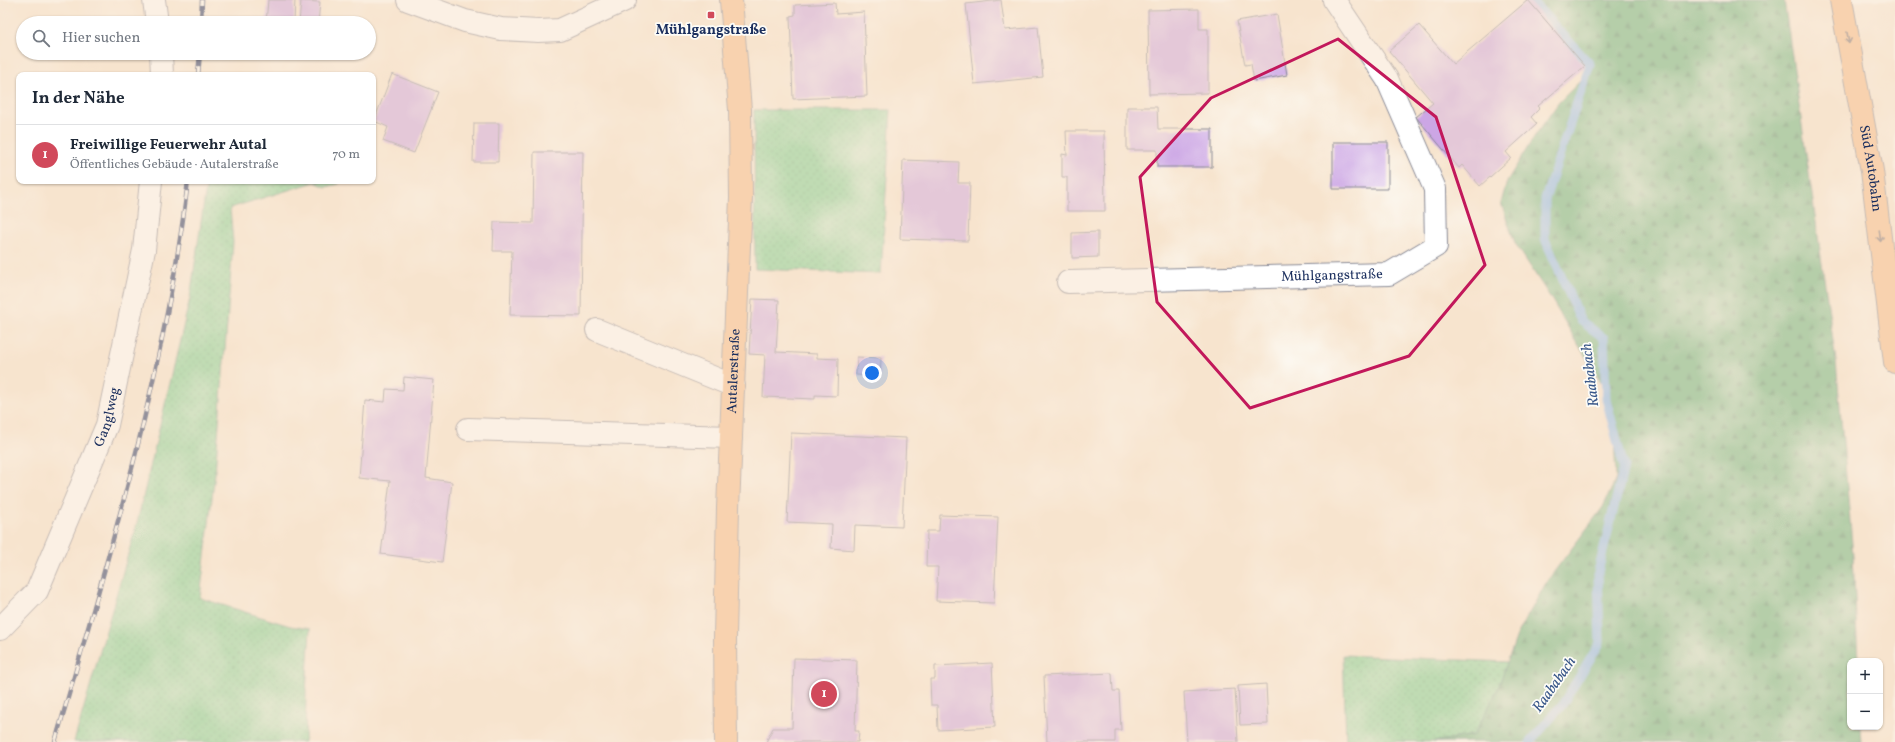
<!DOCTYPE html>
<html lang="de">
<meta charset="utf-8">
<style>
:root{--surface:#fff;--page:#f2f2f3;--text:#1f2937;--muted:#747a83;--line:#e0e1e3;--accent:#d1495b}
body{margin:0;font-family:Vollkorn,serif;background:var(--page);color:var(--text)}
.controls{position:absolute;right:12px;bottom:12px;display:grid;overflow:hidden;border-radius:8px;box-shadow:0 1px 3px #0004}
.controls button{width:36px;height:36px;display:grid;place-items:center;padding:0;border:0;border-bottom:1px solid var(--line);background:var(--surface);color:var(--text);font:20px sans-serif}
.you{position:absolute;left:872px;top:373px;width:14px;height:14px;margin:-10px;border:3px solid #fff;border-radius:50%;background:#1a73e8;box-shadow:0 0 0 6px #1a73e833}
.badge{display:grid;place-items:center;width:26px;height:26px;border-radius:50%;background:var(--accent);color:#fff;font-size:13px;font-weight:700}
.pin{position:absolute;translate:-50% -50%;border:2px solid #fff;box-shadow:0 1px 4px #0006}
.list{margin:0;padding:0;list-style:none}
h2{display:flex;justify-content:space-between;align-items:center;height:52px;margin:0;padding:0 16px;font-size:17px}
h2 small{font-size:13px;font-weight:400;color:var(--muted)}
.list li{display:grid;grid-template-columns:26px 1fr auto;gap:12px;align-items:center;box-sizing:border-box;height:60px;padding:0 16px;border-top:1px solid var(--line)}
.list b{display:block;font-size:15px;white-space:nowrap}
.list p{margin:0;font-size:13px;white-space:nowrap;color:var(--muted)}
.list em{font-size:13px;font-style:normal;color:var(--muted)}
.icon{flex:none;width:22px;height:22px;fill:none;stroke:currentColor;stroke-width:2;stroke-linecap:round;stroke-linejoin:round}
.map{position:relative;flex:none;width:1895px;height:742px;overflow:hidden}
.search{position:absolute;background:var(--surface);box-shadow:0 1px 3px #0004;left:16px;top:16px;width:360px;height:44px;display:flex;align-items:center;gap:10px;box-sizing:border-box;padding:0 14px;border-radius:22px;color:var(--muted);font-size:15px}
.panel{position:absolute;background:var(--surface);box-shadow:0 1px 3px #0004;left:16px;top:72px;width:360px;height:112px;border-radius:8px}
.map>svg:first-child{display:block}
.grass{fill:url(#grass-dots);stroke:#4c8078}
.forest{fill:url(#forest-firs);stroke:#40716e}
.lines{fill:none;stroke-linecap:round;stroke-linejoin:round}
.stream{stroke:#81b8f1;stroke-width:9}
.building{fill:#cca6e5}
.minor-casing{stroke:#898a96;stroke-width:24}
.major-casing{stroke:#898a96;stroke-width:24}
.highway-casing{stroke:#898a96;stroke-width:24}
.minor{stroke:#fff;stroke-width:22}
.major{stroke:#f8bd89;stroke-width:22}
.highway{stroke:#f8bd89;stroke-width:22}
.rail-casing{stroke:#1b2f5e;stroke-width:4.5}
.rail{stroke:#fdfcf7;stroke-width:3;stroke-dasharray:9;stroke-linecap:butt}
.oneway{stroke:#7e6f71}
.marked{fill:none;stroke:#c2185b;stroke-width:3;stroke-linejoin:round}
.poi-dot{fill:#d1495b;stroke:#fdfcf7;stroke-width:1.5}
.labels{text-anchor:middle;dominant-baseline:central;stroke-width:3.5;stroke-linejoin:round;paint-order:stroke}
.poi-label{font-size:14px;font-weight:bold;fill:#1b2f5e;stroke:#fdfcf7}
.street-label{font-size:14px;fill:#1b2f5e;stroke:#fdfcf7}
.water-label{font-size:15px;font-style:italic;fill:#3a588a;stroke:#fdfcf7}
</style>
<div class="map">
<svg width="1895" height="742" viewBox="0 0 1895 742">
<defs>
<pattern id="grass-dots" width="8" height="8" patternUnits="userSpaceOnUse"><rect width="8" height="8" fill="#7cd193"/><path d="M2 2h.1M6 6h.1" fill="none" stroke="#65aa7b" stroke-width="1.8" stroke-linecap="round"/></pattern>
<pattern id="forest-firs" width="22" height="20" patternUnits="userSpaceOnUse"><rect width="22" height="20" fill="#65b37d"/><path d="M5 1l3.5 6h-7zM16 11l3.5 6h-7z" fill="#52926a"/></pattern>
</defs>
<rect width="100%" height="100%" fill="#fdfcf7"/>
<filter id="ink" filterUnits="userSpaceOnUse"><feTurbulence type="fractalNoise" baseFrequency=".025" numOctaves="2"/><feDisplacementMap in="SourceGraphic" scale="8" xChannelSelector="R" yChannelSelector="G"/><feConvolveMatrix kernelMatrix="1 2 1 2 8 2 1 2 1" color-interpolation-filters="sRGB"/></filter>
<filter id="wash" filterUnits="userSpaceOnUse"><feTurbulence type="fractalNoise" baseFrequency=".012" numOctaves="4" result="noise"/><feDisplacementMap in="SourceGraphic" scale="16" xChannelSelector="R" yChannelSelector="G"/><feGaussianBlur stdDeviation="0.9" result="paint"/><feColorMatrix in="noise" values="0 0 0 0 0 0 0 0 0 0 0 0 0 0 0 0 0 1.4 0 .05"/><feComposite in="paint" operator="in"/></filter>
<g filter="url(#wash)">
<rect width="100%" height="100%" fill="#f7e4ce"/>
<path class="grass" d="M754,110H891L881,274L755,269Z
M207,181H339V184L326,187L315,182L230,208L233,242L227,324L215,473L200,598L290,626L310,629L306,692L305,742H74L137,523L190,298Z
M1343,655L1508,662L1497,691L1474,735L1434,742L1346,740Z"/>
<path class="forest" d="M1536,0H1784L1836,361L1853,555L1858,661H1850V727H1860L1861,742H1434L1474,735L1497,691L1517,635L1547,581L1603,507L1616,479L1614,436L1606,391L1550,297L1515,243L1501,203L1507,181L1534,137L1559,102L1592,69Z"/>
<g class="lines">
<path class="stream" d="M1530,742L1562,705L1600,643L1598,572L1624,467L1606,399L1604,338L1581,321L1545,239V199L1590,64L1531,0"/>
</g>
<g id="blocks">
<path class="building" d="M268,0H295L294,23H266Z
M1001,0L1005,30L1038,27L1043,77L974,84L966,4Z
M1528,0L1585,66L1538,106L1540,108L1531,117L1537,124L1506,152L1511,158L1480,186L1462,165L1459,168L1416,117L1433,103L1389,51L1419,25L1453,64Z
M301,1L320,2L318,23H299Z
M835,3L836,14L864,12L867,96L793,99L790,16L795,15V5Z
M1199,9V29H1208V93L1149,94L1148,10Z
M1277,14L1287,75L1254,81L1251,64L1245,65L1237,21Z
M392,74L438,92L414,153L383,141L388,127L374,121Z
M1127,107H1157L1158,129H1212V167H1157V150H1127Z
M474,123H499L498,162H473Z
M1066,131H1104L1105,211H1067V177H1062V154L1067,155Z
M1333,142H1388V189H1333Z
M534,152H583L581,316L510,315L512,251H493L494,222L533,223Z
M903,160L959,162L958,183H970L968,241L900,239Z
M1098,232V257L1072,258V233Z
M752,299L779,300L776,352L817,354V358L838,359L837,396L815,395V399L763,397L765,355L749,354Z
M857,357L881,358L880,376L856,375Z
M404,377L434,380L426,478L452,482L442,562L381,554L390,481L359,478L365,400L385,402L386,389L403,390Z
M791,433L906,438L902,527L855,525L854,550L831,548L832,524L787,522Z
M940,515L998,517L994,603L936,601L938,567H926L927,531H939Z
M794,658L857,660L855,731H859L858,742H766L773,728H792Z
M992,663L995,727L938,730L937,705H931L930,679H935V666Z
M1112,673L1113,691H1119L1121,730H1115V742H1047L1044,676Z
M1266,684L1268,724L1240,725L1238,686Z
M1235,689L1238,742H1187L1184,692Z"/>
</g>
</g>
<g filter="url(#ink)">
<use href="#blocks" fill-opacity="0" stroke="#898a96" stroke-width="1"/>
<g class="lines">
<g class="minor-casing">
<g id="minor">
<path d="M154,0L157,23"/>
<path d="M408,0L465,21L501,29L538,31L560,30L625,0"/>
<path d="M161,53L162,75"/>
<path id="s1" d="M1068,282L1389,274L1436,246L1435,189L1387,79L1334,0"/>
<path d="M597,330L734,386"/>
<path d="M468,429L731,437"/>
<path id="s2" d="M0,629L37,591L107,425L144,250L151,181"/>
</g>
</g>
<g class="major-casing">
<g id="major">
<path id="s3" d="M726,742L725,636L728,508L741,197L740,110L731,0"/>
</g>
</g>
<g class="highway-casing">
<g id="highway">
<path id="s4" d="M1841,0L1872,171L1895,362"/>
</g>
</g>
<use href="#minor" class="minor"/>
<use href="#major" class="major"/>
<use href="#highway" class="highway"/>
<g class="rail-casing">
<path id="rail" d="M201,23L202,0
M198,75L200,53
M55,742C109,557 165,372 188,181"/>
</g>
<use href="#rail" class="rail"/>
</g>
<defs><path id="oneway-shaft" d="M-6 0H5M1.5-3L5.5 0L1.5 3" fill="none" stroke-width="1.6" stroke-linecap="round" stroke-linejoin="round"/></defs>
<g class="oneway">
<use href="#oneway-shaft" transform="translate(1848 38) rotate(80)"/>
<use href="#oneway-shaft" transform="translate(1880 236) rotate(83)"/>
</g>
</g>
<path d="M0 0H1895V742H0ZM1338,39L1436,117L1485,265L1409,356L1250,408L1157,302L1140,177L1211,98Z" fill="#f7e4ce" fill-opacity=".55" fill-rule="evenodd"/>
<path class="marked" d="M1338,39L1436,117L1485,265L1409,356L1250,408L1157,302L1140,177L1211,98Z"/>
<rect class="poi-dot" x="707" y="11" width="8" height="8" rx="2"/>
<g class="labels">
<g class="poi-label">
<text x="711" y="30">Mühlgangstraße</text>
</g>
<g class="street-label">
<text stroke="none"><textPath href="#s4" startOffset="171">Süd Autobahn</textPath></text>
<text stroke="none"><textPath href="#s1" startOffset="264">Mühlgangstraße</textPath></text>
<text stroke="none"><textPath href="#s3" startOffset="371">Autalerstraße</textPath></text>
<text stroke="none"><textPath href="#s2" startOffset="241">Ganglweg</textPath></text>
</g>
<g class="water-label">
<text transform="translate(1591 375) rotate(-97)">Raababach</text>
<text transform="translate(1555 685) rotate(-55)">Raababach</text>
</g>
</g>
</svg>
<div class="controls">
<button>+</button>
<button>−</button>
</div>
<div class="you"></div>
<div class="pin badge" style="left:824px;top:694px">1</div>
<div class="search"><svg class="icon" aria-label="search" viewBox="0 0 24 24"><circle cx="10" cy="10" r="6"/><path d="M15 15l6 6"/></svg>Hier suchen</div>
<section class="panel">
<h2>In der Nähe<small></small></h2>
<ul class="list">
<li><span class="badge">1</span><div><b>Freiwillige Feuerwehr Autal</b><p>Öffentliches Gebäude · Autalerstraße</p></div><em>70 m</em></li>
</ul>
</section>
</div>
